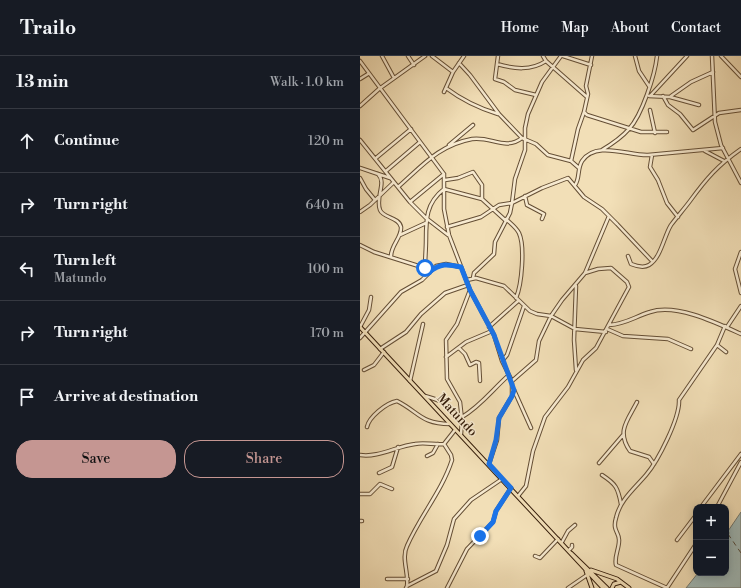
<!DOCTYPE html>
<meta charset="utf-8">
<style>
:root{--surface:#171b24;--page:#20242c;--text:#f1f3f6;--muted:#9ea1a6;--line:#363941;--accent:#c59692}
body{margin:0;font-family:"Libre Bodoni",serif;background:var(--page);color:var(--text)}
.controls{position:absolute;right:12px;bottom:12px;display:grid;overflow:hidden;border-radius:8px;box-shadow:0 2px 10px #0003}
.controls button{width:36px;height:36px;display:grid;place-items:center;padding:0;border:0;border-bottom:1px solid var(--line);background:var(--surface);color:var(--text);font:20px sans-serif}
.stop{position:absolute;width:12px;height:12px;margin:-9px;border:3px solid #1a73e8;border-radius:50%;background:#fff}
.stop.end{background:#1a73e8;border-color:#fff;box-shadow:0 1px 4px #0008}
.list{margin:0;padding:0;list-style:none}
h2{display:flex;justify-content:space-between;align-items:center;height:52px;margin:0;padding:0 16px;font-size:17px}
h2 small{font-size:13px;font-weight:400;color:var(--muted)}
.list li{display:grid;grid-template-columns:26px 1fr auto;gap:12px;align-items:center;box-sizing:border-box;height:64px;padding:0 16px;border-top:1px solid var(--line)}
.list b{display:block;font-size:15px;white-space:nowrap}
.list p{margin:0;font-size:13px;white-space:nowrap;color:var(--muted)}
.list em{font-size:13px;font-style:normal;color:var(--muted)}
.actions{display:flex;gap:8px;padding:12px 16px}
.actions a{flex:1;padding:9px 0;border:1px solid var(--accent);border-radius:16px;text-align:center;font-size:14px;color:var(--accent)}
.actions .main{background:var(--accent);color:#111}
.icon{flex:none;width:22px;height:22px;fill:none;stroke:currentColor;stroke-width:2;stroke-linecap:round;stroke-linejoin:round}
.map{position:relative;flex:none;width:381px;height:532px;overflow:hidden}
header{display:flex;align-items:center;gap:24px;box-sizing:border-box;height:56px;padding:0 20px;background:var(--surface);border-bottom:1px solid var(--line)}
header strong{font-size:19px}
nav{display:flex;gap:22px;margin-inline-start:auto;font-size:14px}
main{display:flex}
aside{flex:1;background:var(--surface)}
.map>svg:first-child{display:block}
.water{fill:#a0bab9;stroke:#757b73}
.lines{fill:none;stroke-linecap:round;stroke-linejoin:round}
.ferry{stroke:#554c3f;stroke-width:1;stroke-dasharray:5 4;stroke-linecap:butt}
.minor-casing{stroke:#644e35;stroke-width:4.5}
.major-casing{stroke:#351d0a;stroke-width:5}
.minor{stroke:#f7ead0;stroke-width:2.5}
.major{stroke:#f2dfb7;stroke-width:3}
.route{stroke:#1a73e8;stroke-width:5}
.labels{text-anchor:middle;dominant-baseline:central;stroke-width:3;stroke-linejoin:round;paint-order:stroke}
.street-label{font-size:13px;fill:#351d0a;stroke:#f7ead0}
</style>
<header>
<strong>Trailo</strong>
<nav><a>Home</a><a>Map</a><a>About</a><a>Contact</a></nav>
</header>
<main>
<aside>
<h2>13 min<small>Walk · 1.0 km</small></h2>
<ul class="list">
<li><svg class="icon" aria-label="ahead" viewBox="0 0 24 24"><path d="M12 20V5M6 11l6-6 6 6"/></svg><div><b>Continue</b></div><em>120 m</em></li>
<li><svg class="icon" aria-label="right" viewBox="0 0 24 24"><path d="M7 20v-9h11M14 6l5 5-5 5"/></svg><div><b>Turn right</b></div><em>640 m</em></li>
<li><svg class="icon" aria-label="left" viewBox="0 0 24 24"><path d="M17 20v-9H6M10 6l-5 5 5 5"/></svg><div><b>Turn left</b><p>Matundo</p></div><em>100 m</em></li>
<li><svg class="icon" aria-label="right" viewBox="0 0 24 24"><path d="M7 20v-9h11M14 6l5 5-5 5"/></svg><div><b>Turn right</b></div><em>170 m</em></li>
<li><svg class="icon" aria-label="arrive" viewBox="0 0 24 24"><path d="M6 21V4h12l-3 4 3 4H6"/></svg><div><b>Arrive at destination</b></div></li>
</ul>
<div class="actions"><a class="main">Save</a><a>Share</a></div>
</aside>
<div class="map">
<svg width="381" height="532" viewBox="0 0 381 532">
<rect width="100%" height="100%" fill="#f2dfb7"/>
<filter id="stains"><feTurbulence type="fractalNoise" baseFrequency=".005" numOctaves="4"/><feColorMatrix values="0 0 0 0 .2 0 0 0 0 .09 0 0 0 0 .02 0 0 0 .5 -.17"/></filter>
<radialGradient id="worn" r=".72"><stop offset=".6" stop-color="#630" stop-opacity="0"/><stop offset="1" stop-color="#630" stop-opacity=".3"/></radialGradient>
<path class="water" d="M381,456V532H326L338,517H366V478Z"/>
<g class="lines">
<path class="ferry" d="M368,478L381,497"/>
<g class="minor-casing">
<path id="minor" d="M22,0L34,22
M48,0L54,9
M72,0L93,16
M138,0L135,23L144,26L155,34L176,39
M183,0L186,5L227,41
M203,0L231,9
M275,0L279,15L289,30
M352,0L355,66L361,89L381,127
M361,0L381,21
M0,5L84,118V153L89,179L110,234L134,279L142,305L152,325V340L139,362L137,384L129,408
M99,7L110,19L139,58L162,82L176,88L188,99L211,105L219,112
M137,8C154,13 171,15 186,5
M0,23L8,18
M86,32C102,44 118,52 138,58
M84,36L93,16L104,0
M289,40L310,41L339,49
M290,40L327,0
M303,40L308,49L320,58L333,74L359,57L381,54
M311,40L331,26L353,16
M0,50L19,33L65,0
M290,54L295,77
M224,56L227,59L281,76H307
M0,84L50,146L66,162L88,179
M89,89L113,69
M242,94C252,88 262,81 269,73C282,59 295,19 297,0
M345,95L364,105
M292,99L290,111L298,124L307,147L318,161
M16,102L51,73
M211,105L218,73L224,56L228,38L226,30L232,0
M0,112L30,122
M26,115L60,86
M18,118C27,127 15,141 20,154C23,162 39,161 41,171C42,181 31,189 31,200
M0,122L6,133L15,144
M85,124L98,122L113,116L122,129V143
M215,129C220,123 217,113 222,105C236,84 269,100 288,99L363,92
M38,131C62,110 79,89 112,83C131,80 145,95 162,82
M165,140L167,149L184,158L182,163
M50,146L84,118
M0,156L10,149L34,126
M146,163C150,167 156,171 159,177C165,190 162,228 156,242
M87,171L121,161L139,149L152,147L182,132L208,122L224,141L242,153L257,168L292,205
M40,179L66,167
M0,189L14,196L65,212L69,216
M381,196L375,213L381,237
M268,200L271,208C276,210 284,212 289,209C301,202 304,180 311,169C317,161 324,153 330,145C346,123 358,109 381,93
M65,212C65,203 66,193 66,184C66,163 66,147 84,133L122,143L145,164
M113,222L114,217L134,198L135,186L150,157L152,147L155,123L165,94V72L168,58L182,26L201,0
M107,224L116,222L144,230L170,255L177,258L191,260L215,273L246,276
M216,230L214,284L216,314
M249,269C266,268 274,261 290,256C316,247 357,267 381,278
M0,271L9,254L11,241
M129,271L158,245
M367,271L381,250
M247,273L263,280L308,283L331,293
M0,282L41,236L62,224L76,210L86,208L101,211
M357,289L366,296
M99,292L105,298L110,309L116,306L119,307L120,325
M20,293L46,276L61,258L85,237L108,229
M86,301L106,286L132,275
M142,305L147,299L164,250
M4,314L14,309L24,296
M50,325L63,268
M152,325L176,304L179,285L191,260L202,244L225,217L249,160
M154,334L171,372
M65,340C86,346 88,347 102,364L101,378
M277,346C268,364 256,375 270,395L289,401L294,408
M102,361C121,350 133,333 149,319
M102,364L100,346L87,323L86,284L97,268L110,234
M7,371C9,361 26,347 37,345C59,356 61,368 90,368
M0,399C18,402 37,390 55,388C65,386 74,389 84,388L95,374
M67,400L73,397L78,388
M239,407L263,379
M19,417L32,411L38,391
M242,419C256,428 258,432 261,448
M0,438H10L20,428L32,433
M158,440L166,430L173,395L185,361L208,331L223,304L236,292L269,231L267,226L251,212L238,213L225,217
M341,451L381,398
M357,451L381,406
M0,465H2
M366,476L367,477
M317,484L336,459
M202,486L208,475L215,469
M209,494L212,491V489
M175,500L180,502L198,483
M27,523H48
M47,530C49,517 41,502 47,490C60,460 82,435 92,404L91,399L84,388
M46,532L47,530L76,515L87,489L94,463L111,444L142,423
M87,532L107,493L133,466L136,455L151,432
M208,532L227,519
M307,532L256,509C254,501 259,493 259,485C260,477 252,475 256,462C260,444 274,433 286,419C298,405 320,362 319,344L357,289L365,270
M307,532L336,488"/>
</g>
<g class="major-casing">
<path id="major" d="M0,271L243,532
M211,497L247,532
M231,514L257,523L269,532
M226,515L232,532
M252,532L254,528L261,526"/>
</g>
<use href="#minor" class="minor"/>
<use href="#major" class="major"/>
</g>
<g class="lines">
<path class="route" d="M65,212L69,216C81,207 87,208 101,211L110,234L134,279L154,334L152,340L139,362L136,384L129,408L151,432L136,455L133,466L120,480"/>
</g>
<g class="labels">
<g class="street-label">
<text transform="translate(97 359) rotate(47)">Matundo</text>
</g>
</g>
<rect width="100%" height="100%" filter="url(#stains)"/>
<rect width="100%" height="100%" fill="url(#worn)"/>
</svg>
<div class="controls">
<button>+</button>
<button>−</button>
</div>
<div class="stop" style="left:65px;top:212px"></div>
<div class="stop end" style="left:120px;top:480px"></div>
</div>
</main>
